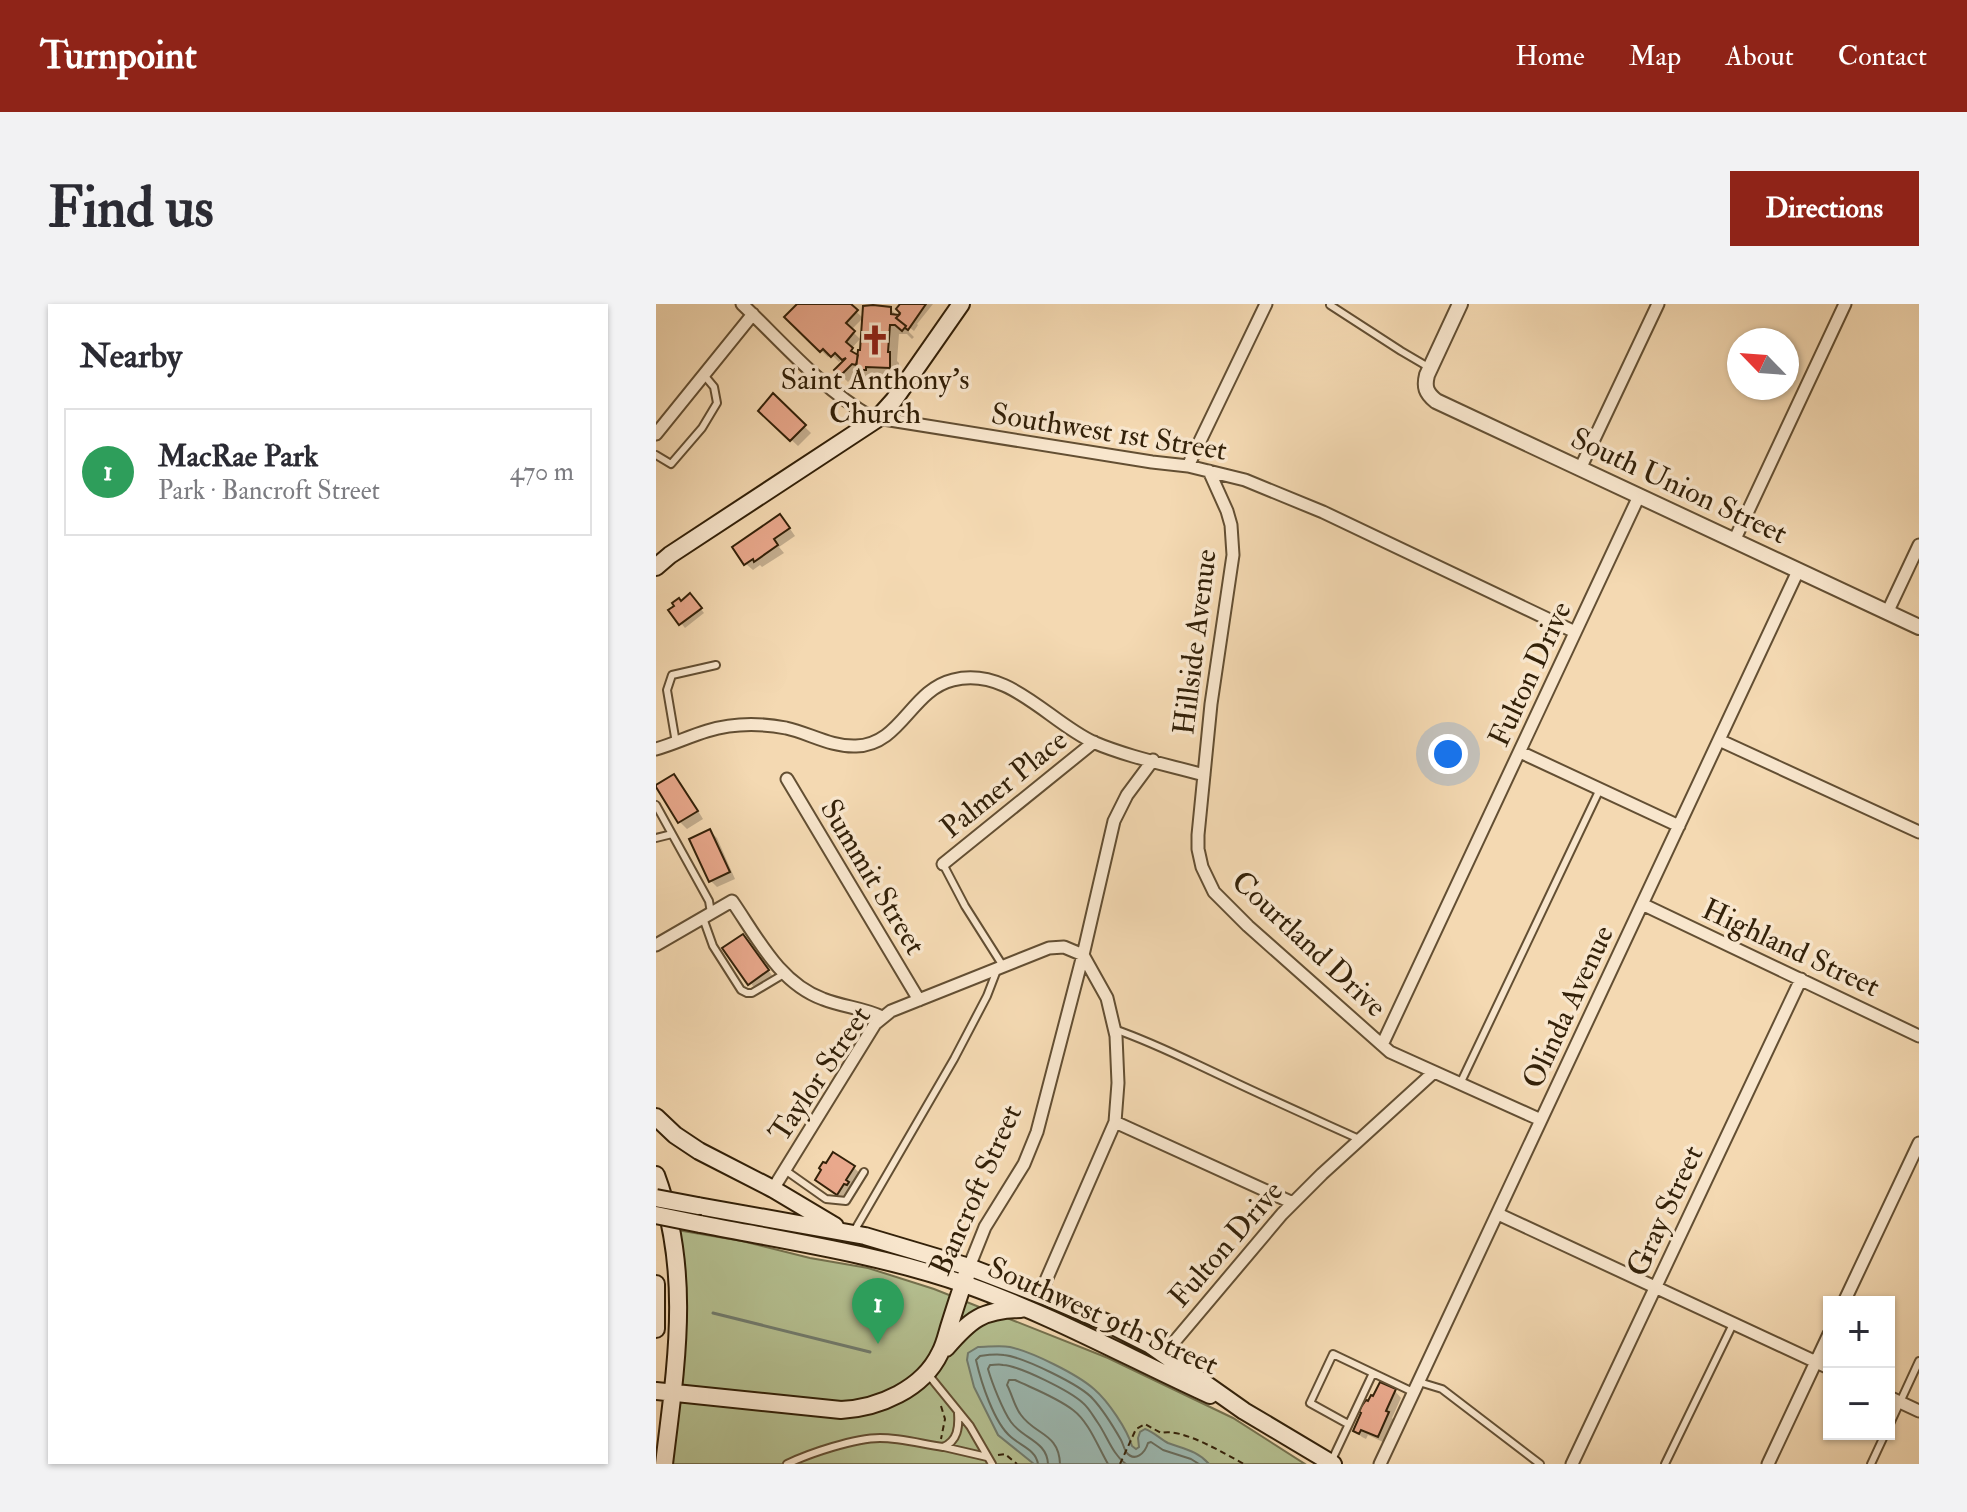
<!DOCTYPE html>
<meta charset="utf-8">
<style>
:root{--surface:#fff;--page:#f2f2f3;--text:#2b2b33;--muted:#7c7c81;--line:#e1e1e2;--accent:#8f2418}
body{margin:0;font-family:"IM FELL Double Pica",serif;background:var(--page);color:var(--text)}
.controls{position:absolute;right:24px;bottom:24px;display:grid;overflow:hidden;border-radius:0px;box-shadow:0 2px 6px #0004}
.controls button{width:72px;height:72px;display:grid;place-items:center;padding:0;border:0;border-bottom:2px solid var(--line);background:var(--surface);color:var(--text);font:40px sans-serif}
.compass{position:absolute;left:1071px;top:24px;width:72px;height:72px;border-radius:50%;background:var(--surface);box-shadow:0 2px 6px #0004;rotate:295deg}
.you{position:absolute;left:792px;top:450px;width:28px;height:28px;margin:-20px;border:6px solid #fff;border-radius:50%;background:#1a73e8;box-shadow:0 0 0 12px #1a73e833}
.badge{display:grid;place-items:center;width:52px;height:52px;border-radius:50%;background:var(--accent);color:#fff;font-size:26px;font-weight:700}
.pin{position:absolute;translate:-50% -66px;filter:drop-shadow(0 2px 4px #0008)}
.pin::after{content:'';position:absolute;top:42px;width:28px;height:24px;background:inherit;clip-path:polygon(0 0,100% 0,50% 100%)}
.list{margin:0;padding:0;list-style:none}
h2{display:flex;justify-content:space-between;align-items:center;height:104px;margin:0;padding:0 32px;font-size:34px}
h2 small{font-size:26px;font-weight:400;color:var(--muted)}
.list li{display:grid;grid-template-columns:52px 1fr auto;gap:24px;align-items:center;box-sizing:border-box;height:128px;margin:0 16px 16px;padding:0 16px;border:2px solid var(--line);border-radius:0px}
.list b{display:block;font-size:30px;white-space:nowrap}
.list p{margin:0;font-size:26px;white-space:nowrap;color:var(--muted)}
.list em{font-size:26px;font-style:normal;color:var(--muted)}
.map{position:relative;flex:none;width:1263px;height:1160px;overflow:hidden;border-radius:0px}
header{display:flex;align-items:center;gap:48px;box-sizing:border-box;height:112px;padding:0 40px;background:var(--accent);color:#fff}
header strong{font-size:38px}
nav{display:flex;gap:44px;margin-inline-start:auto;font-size:28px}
.intro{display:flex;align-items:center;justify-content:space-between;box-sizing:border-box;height:192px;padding:0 48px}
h1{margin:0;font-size:56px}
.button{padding:20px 36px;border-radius:0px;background:var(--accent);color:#fff;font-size:28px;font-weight:700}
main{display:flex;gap:48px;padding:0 48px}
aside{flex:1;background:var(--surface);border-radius:0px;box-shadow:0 2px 6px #0004}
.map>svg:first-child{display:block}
.green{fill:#b5c091;stroke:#74704d;stroke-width:2}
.water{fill:#9cb9b2;stroke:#727c6e;stroke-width:2}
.shadow{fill:#0003}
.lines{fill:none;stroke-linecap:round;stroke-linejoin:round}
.shore{stroke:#686d5e;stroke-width:2}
.stream{stroke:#727c6e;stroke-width:3}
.building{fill:#e9a88c;stroke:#332109;stroke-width:2}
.service-casing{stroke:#634f33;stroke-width:10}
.minor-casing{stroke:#634f33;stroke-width:15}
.tertiary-casing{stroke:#634f33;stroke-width:18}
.secondary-casing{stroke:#332109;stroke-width:20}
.path{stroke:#332109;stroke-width:2;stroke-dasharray:6 4;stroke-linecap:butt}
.service{stroke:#f8e6cd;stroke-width:6}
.minor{stroke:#f8e6cd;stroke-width:11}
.tertiary{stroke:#f8e6cd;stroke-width:14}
.secondary{stroke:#f8e6cd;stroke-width:16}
.secondary-bridge-casing{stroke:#332109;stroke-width:20;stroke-linecap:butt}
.secondary-bridge{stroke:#f8e6cd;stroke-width:16}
.labels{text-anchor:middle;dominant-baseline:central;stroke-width:7;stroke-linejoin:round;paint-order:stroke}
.poi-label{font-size:30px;fill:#332109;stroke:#f8e6cd}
.street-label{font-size:30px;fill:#332109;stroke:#f8e6cd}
</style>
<header>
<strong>Turnpoint</strong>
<nav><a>Home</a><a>Map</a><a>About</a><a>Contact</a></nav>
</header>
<div class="intro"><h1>Find us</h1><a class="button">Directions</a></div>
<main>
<aside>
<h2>Nearby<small></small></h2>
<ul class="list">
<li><span class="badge" style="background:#2e9e5b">1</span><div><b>MacRae Park</b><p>Park · Bancroft Street</p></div><em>470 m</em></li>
</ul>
</aside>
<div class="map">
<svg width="1263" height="1160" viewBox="0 0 1263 1160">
<rect width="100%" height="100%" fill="#f4d9b2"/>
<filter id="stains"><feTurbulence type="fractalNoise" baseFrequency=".0025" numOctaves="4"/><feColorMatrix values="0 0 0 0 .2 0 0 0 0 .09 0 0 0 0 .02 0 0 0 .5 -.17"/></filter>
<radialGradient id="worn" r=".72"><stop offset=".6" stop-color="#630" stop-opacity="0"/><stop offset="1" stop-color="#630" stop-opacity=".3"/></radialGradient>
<path class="green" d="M21,926L86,937L154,954L212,964L278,985L452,1054L577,1114L649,1160H15Z"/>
<path class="water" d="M322,1043C332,1043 344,1041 354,1043C376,1048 421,1070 438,1085C452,1097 471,1125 476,1142L480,1145L483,1143L482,1134L484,1128L489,1125C498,1128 504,1135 512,1139C528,1145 542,1147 553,1160H378L342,1131L318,1083L311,1056L312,1049Z"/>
<path class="shadow" d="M143,0H192L207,14L195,26L204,35L195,45L203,54L234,5L243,13L247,0H277L261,20L262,21L258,27L248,19L246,21L258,33L256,35L251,30H243L241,57L243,59V73L218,71V75L211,74L203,66L192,78L180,66L193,53L190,51L183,58L175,50L172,53L130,13Z
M117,92L155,129L142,142L105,107Z
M130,219L139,232L123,243L128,249L106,263L104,261L97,266L90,260Z
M38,296L48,309L29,324L15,307L25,299Z
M18,472L25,479L47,515L31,525L24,518L2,482Z
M54,527L61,534L79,575L61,583L54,576Z
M87,632L118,674L100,686L69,645Z
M177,850L198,864L205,870L196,883L202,889L195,885L188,896L168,882L161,876Z
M739,1087L745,1094L736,1114L739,1117L729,1139L712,1131L710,1135L706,1133L699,1127Z"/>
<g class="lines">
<path class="shore" d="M382,1160C380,1146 365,1142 355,1133C338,1119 325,1078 320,1056L324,1052C331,1051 341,1050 348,1051C367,1053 425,1081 437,1095C448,1107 457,1122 465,1136C467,1140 468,1144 470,1148C479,1159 489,1149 492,1139L495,1138L507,1146L535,1155L543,1160
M392,1160C391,1137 367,1135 355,1118C347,1107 336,1079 332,1065L334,1061C338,1061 344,1060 347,1061C364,1062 414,1087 427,1099C433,1104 437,1112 442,1119C451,1132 457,1151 470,1160
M404,1160C403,1129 379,1131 365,1111C358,1102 356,1090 351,1081L353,1076H359C378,1085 400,1093 417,1106C433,1118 442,1143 452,1160"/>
<path class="stream" d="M57,1009L214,1048"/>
</g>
<path class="building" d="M141,0H195L202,6L190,19L199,27L190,38L197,44L195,47L202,51L200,61L196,60L184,72L178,66L190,54L186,56L179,49L175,53L167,45L164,48L128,13Z
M244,0H270L252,26L249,24L250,22L240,14L244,9L240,5Z
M217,1L235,3V10L243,11L240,14L250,22L246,27L239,21H234L232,48H234V64L210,63V66H200L202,46H204L207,2Z
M117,89L150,121L134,137L102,107Z
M124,210L134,224L118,235L122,241L98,258L97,255L88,261L76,243Z
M34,289L46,304L23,321L12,306L18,302L16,299L23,294L25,297Z
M18,470L42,507L22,519L0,483V481Z
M54,525L74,568L53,578L33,535Z
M87,630L113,666L92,681L66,644Z
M177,848L199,862L190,876L193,878L191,881L188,880L181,891L159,876L165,866L163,864L167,858L170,859Z
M724,1078L740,1085L730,1107L733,1108L722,1133L705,1126L703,1130L697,1127L705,1109L703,1108L705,1103L710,1096L712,1097L715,1091L717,1092Z"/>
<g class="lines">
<g class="service-casing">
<path id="service" d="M674,1L745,47L774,64
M0,151L15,160L46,124L61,99L58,83L48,71
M20,439L11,386L16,371L60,361
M0,501L53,597L55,609
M0,534L16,530
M287,560L309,602L347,662
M47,614L57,642L85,686L91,689H96L128,670
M458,725C499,739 533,757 572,775C616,796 659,815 703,835
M804,780L944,485
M129,866L170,895L190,897L208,868
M197,929L298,755L331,692L341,666
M271,1069L314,1122L336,1160
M717,1069L757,1088
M763,1078L786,1085L884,1160
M1233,1122L1263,1057
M288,1143L331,1153
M675,1158L717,1069L677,1050L654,1099L692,1120
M131,1160C154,1149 199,1134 224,1134C245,1134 266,1140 287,1143C302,1137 303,1123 302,1109
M1009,1160L1077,1020
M1215,1160L1229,1130"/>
</g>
<g class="minor-casing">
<path id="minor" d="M86,0C127,39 165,84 215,113L496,158L532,162L589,176L667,208L919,328
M0,130L97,10
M532,162L610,0
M924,165L1002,0
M553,167L571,207L575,221L577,251L555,400L542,531V545L546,563L558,588L592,622L734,748L885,816
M1078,237L1189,0
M1231,309L1263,241
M1063,436L1263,528
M0,445C18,440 34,432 51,427C77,419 104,419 130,424C153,429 175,443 200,442C245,441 255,386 297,376C352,362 392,417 437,438C472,453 512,461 548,471
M864,448L1023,522
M131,475L263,696
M287,560L438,438
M986,600L1263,732
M0,641L76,597C101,633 123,679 167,695C187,703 208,704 226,713
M726,741L983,192
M459,818L637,899
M117,885L219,720L235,707L393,644L408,643L427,651L451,694L460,732L462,779L459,818L384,990
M842,910L1173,1064
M313,963L329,923L368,860L381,828L427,651L458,517L471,491L497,456
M1188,998L1263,839
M508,1050L626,910L666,870L778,768
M1233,1093L1263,1107
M724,1160L1142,267
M916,1160L1145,675
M1112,1160L1173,1030"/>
</g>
<g class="tertiary-casing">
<path id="tertiary" d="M804,0L771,71C768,83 770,89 780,97L1263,323"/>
</g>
<g class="secondary-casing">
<path id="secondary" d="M0,263L14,251L221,115L238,96L305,0
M0,813L19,831L43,847L117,885L179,922
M0,871C36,968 20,1061 8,1160
M42,902L209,932L313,963L388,992L449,1018L493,1040L588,1107L677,1160
M44,920C132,937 226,951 311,981C395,1011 473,1054 554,1091
M0,980V1025
M290,1044C315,1015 326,1006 365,1005
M0,1087L185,1106C223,1104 267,1085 284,1049C289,1040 291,1029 294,1020C299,1004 304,988 310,972"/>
</g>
<path class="path" d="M285,1102L289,1115L285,1135
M342,1151L349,1150L361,1160
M464,1160L480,1125L489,1120L505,1129C525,1123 569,1150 588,1160"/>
<use href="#service" class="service"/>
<use href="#minor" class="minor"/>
<use href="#tertiary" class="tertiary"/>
<use href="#secondary" class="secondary"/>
<g class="secondary-bridge-casing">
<path id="secondary-bridge" d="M0,894L42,902
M0,911L44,920"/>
</g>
<use href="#secondary-bridge" class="secondary-bridge"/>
</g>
<defs>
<g id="church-bare" transform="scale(2.4)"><path d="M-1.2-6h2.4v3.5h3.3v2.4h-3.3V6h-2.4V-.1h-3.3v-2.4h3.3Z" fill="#8f2418" stroke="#f8e6cd" stroke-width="2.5" paint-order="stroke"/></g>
</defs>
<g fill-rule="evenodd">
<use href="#church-bare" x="219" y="36"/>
</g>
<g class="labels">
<g class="poi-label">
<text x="219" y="75">Saint Anthony's<tspan x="219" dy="34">Church</tspan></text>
</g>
<g class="street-label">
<text transform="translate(453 128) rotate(9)">Southwest 1st Street</text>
<text transform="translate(1023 182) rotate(25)">South Union Street</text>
<text transform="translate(539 338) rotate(-83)">Hillside Avenue</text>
<text transform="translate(874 370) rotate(-65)">Fulton Drive</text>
<text transform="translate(348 480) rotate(-39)">Palmer Place</text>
<text transform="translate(217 573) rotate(59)">Summit Street</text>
<text transform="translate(653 640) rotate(43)">Courtland Drive</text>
<text transform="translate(1135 644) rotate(25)">Highland Street</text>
<text transform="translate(912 703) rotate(-65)">Olinda Avenue</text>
<text transform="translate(164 770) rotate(-56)">Taylor Street</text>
<text transform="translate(320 886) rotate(-66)">Bancroft Street</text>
<text transform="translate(1009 907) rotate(-65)">Gray Street</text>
<text transform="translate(570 940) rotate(-49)">Fulton Drive</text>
<text transform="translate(447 1012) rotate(24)">Southwest 9th Street</text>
</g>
</g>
<rect width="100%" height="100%" filter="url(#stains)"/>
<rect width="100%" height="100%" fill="url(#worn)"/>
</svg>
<div class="controls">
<button>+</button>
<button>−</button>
</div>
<svg class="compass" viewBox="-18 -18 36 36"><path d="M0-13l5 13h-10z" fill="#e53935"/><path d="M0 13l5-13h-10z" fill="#7c7c81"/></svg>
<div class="you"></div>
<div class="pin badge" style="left:222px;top:1040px;background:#2e9e5b">1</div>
</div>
</main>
